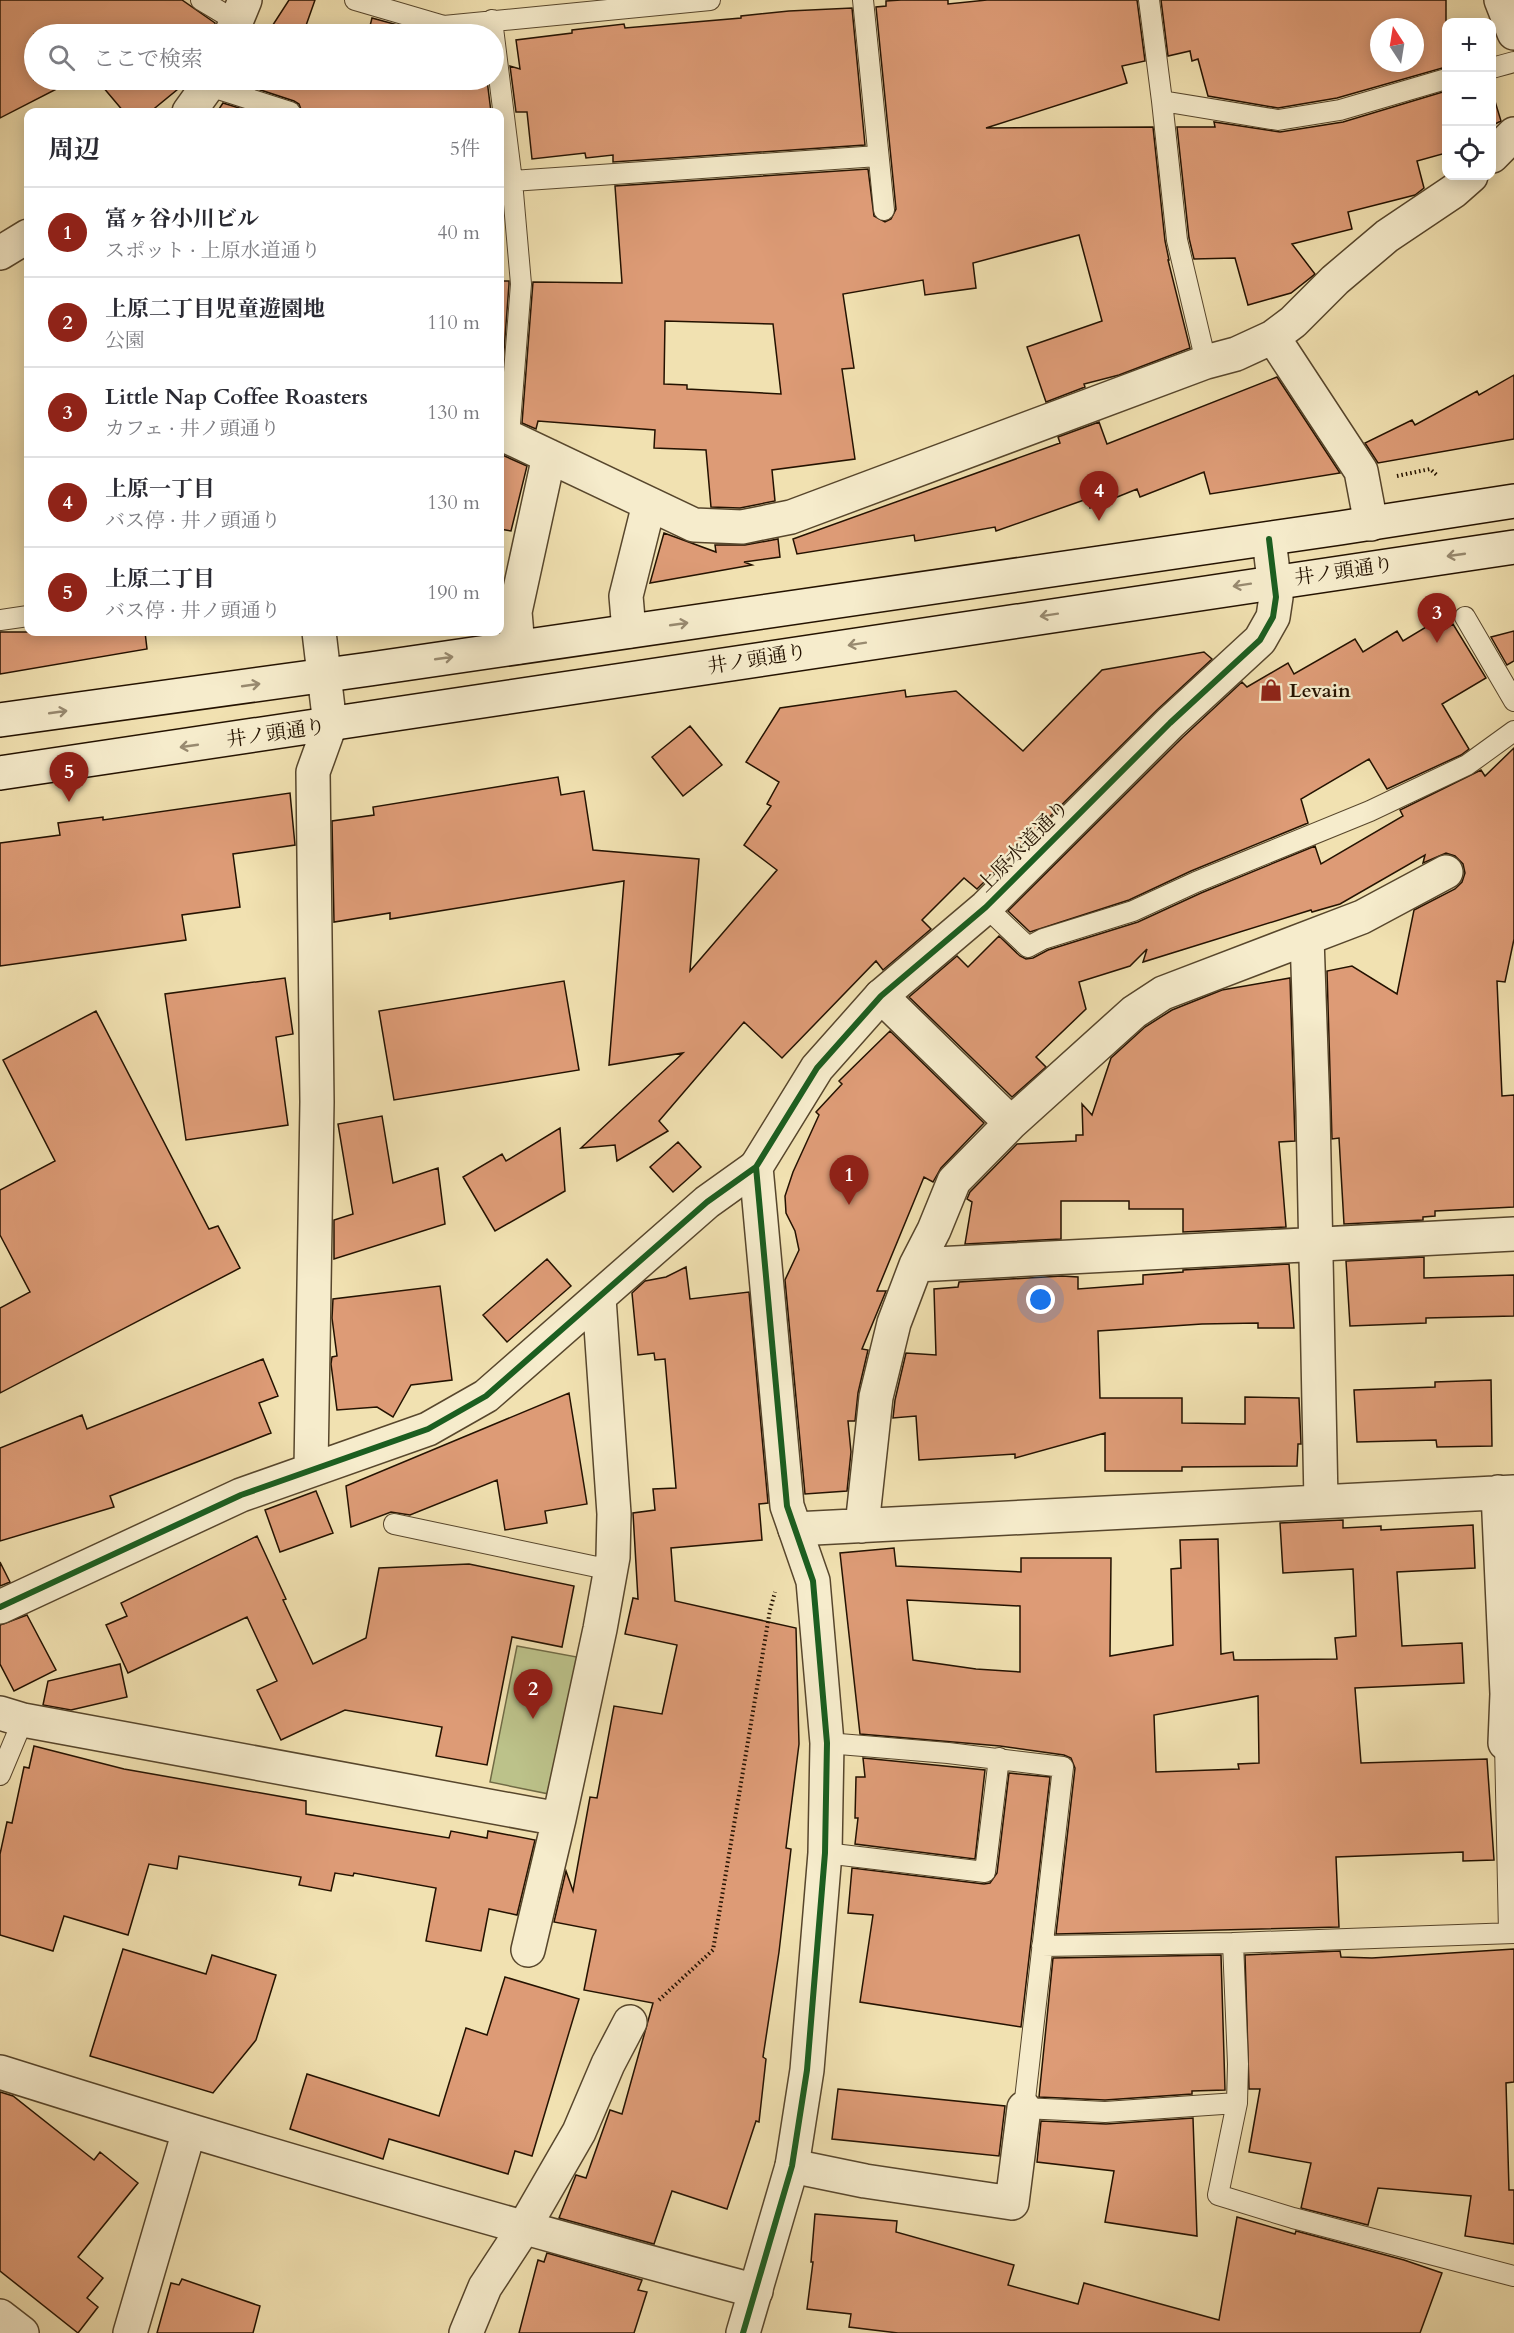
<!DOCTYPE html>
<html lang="ja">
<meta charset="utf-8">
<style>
:root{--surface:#fff;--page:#f7f7f7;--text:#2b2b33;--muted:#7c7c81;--line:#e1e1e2;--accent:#8f2418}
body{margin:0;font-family:Cardo,"Noto Serif JP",serif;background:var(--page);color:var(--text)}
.controls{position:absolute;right:18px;top:18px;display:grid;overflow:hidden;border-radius:12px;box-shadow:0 3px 15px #0003}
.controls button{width:54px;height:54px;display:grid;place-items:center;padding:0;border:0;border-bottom:2px solid var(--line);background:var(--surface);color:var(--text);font:30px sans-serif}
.compass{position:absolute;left:1370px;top:18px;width:54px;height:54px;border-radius:50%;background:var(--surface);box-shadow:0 3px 15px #0003;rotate:348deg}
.you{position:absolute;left:1041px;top:1300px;width:21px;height:21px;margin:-15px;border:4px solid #fff;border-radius:50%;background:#1a73e8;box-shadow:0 0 0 9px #1a73e833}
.badge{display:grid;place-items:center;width:39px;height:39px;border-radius:50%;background:var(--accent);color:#fff;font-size:20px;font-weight:700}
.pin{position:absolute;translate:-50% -50px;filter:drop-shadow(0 2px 3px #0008)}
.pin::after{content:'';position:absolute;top:32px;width:21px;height:18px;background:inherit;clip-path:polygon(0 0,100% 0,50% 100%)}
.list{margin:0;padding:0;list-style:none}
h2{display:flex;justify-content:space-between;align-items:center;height:78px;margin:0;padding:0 24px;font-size:26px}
h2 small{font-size:20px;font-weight:400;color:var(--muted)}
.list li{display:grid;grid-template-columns:39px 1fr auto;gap:18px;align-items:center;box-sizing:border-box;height:90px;padding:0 24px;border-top:2px solid var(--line)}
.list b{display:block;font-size:22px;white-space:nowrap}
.list p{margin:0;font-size:20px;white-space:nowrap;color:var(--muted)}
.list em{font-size:20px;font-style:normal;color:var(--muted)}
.icon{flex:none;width:33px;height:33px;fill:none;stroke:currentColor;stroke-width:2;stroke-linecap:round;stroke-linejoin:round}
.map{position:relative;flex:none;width:1514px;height:2333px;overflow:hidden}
.search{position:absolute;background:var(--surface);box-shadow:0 3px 15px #0003;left:24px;top:24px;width:480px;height:66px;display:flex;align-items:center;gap:15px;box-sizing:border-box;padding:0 21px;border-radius:33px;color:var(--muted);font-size:22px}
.panel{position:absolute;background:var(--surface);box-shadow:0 3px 15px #0003;left:24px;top:108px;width:480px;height:528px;border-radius:12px}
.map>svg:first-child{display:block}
.green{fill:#bcc28a;stroke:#706a45;stroke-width:1.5}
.building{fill:#dd9b76;stroke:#241200;stroke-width:1.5;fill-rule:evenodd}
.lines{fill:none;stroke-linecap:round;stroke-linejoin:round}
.service-casing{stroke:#57462c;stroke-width:22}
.minor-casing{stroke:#57462c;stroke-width:36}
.tertiary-casing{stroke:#57462c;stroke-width:36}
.secondary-casing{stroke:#241200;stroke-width:36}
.path{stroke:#241200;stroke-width:4;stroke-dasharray:1.5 3;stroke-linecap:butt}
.service{stroke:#f6eccc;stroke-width:20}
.minor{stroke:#f6eccc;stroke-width:33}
.tertiary{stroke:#f6eccc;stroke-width:33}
.secondary{stroke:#f6eccc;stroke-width:33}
.cycleway-casing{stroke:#f6eccc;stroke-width:10}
.cycleway{stroke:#1b5e20;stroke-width:6}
.oneway{stroke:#988a70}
.labels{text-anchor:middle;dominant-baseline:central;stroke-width:4.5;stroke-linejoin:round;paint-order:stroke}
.street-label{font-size:20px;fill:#241200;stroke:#f6eccc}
.poi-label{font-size:20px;font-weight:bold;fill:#241200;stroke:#f6eccc;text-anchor:start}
</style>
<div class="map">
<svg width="1514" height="2333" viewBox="0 0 1514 2333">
<rect width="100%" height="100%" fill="#f1e1b1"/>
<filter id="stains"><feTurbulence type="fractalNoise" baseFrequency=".00333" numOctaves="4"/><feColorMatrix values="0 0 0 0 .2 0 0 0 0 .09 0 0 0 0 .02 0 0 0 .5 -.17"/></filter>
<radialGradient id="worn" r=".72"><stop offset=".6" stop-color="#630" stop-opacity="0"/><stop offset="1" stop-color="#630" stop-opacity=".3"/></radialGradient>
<path class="green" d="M517,1646L577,1657L549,1794L490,1782Z"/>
<path class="building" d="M0,0H182L215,23L213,34H34V80H74L0,118Z
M289,0H315L303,34H267Z
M901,0H948V4L987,0H1137L1145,61L1122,66L1127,83L986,128L1153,127L1165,241L1169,260H1168L1190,348L1119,375L1084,384L1085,387L1046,402L1027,347L1102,321L1079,235L973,263L976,288L925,295L923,280L843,294L854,368L842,369L855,459L772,470L775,501L740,508L711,507L706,450L654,448L655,430L538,421L536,429L522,423L533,282L622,283L615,186L868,169L874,216L885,222L891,219L896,209L876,7L886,6V1ZM665,321L773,324L781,394L687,389V385L664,384Z
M1161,0H1446V67L1337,98L1278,108L1208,96L1198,59L1192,61L1190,51L1168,56ZM1379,27H1415V63H1379Z
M852,8L865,145L613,162V155L586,158L585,153L532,159L527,112H516L510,66L520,69L516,40L572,33V30L624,24L625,28L741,18V16L789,11Z
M372,18L405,27L403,34H368Z
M97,80H189L150,112H124Z
M238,80H487L491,112H302L299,104L294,101L236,82Z
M1491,88L1501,121L1491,126Z
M1446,91V153L1417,161L1424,188L1415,195L1348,212L1352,229L1292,244L1315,274L1291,293L1248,305L1235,258L1194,259L1189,238L1177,127H1215L1214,122L1280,132L1343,122Z
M223,103L252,112H217Z
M500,281H509V284L500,404Z
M1514,375V439L1378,463L1365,443L1412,420L1415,425L1477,391L1479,395Z
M1277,377L1340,473L1210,494L1204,472L1140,497L1137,489L1090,508L1087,499L996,531L995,527L915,541L914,535L797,554L793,539L1060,443L1058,437L1099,422L1107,444Z
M500,454L527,466L511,531L500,529Z
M664,533L716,552L715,545H745L778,539L780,557L744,562L752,565L650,583Z
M1431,624L1437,634L1453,624L1486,678L1442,704L1469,749L1461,755L1387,789L1369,759L1301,799L1308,823L1191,871L1129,900L1030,932L1008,911L1183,737L1242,682L1247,687L1288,663L1294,674L1355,639L1363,652L1397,631L1403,641Z
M1514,631V661L1507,665L1491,637Z
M0,632H145L147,649L0,674Z
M1204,652L1212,659L1157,710L977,889L964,878L922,920L931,929L883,970L876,961L782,1058L744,1022L659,1121L668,1131L617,1161L615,1145L581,1148L683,1053L609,1065L624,881L390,919V913L334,922L332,821L374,815L373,807L558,777L561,795L584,791L593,850L699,859L690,971L777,870L744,845L771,806L767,804L779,782L746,762L780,708L905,690L906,697L956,691L1023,751L1102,670Z
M690,726L722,765L683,796L652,757Z
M1514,748V939L1505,982L1497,981L1502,1096L1514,1095V1207L1435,1211V1216L1423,1217V1220L1344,1224L1339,1138L1332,1139L1327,971L1352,966L1397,994L1414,910L1455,889L1462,882L1465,873L1463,864L1455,856L1446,853L1423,863L1425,855L1340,904L1312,912L1311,910L1143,962L1147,949L1130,966L1079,982L1086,1009L1036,1057L1046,1067L1012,1097L909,997L957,956L968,967L999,936L1020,956L1026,959L1033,958L1048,950L1138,922L1201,893L1315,846L1321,864L1403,816L1400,810L1481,770L1485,776Z
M290,793L295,845L233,854L240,907L182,915L186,940L0,966V843L60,835L58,823L103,817V820Z
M285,978L293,1034L276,1037L288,1125L186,1140L165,994Z
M1290,978L1295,1141L1279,1142L1286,1227L1183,1232V1209H1129V1201H1061V1239L965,1244L972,1202L967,1199L970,1192L1017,1144L1076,1141V1135H1083L1082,1104L1092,1115L1111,1058L1145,1027L1172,1010L1222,990Z
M564,981L579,1070L394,1100L379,1011Z
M96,1011L209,1229L218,1226L240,1268L0,1393V1308L30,1292L0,1235V1190L55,1161L3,1060Z
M890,1031L984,1123L941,1168L933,1182L924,1177L877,1291H886L862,1349L868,1350L858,1393L855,1421H848L851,1452L847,1491L805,1494L785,1280L799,1250L795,1231L786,1213L785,1196L793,1172L819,1115L816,1112L842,1084L839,1081Z
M382,1116L393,1183L438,1168L445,1224L334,1259V1220L353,1214L338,1124Z
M560,1128L565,1191L495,1231L463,1177L502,1154L506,1161Z
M678,1142L701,1167L673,1192L650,1167Z
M1424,1257V1278L1514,1275V1316L1426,1318V1323L1350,1326L1346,1261Z
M547,1259L571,1286L507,1342L483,1315Z
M1289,1264L1294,1328H1258V1323L1202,1324L1098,1331L1100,1398H1182V1423L1245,1424V1397L1299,1398L1301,1444H1298L1297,1466L1182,1467V1471H1105V1433L1015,1458V1454L919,1460L916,1416L893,1418L895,1400L906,1353L936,1355L934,1289L958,1287L959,1282L1062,1276L1078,1277V1289L1143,1284V1275L1183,1272V1270Z
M686,1267L690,1299L749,1292L768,1503L759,1504L762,1540L671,1548L675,1601L796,1628L799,1744L786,1848L791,1849L779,1952L763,2057L766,2059L759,2122L756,2121L727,2209L672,2191L654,2244L559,2218L576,2175L586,2178L610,2110L622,2114L653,2003L584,1990L596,1930L554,1922L566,1871L573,1891L590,1797L597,1798L614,1706L662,1714L677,1645L625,1634L633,1598L638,1599L633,1513L655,1510L653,1489L676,1488L665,1359L655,1360L654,1353L638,1355L632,1293L645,1281L666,1277Z
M440,1286L452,1380L411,1385L393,1417L377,1407L337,1410L331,1364L332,1357L337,1356L332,1318L333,1299Z
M263,1359L278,1396L259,1403L271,1433L110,1496L114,1507L0,1541V1448L82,1415L87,1429Z
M1491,1380L1492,1446L1437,1447L1436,1440L1357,1442L1354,1390L1435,1387V1382Z
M569,1393L587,1504L545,1511L547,1523L505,1530L497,1480L410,1515L391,1512L351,1527L346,1486Z
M316,1491L333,1533L280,1552L265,1510Z
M1343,1520V1528L1381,1526V1530L1473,1525L1475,1568L1397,1572L1402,1646L1462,1643L1464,1683L1355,1688L1361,1763L1487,1759L1494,1860L1463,1861V1852L1336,1857L1339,1927L1056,1934L1075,1768L1071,1758L1064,1755L1000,1746L860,1734L840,1553L894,1548L896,1566L1021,1572V1558H1111L1110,1656L1173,1645L1171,1569L1181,1568L1180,1540L1218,1539L1221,1654L1233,1652L1234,1660L1337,1659L1335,1638L1356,1636L1353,1569L1283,1573L1280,1523ZM907,1600L1020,1606V1672L976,1669L913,1660ZM1258,1696L1259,1763L1238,1764L1239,1769L1156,1772L1154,1715Z
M257,1536L286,1599L283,1600L313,1664L366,1638L379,1568L469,1564L574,1586L562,1647L512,1637L487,1765L436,1756L442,1727L345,1710L281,1740L257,1690L277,1681L247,1617L128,1673L106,1625L127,1616L121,1603Z
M0,1562L10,1582L0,1586Z
M27,1615L56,1670L14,1691L0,1664V1625Z
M120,1664L127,1697L71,1710L43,1705L48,1681Z
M34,1746L124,1769L306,1801V1814L449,1838L451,1831L487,1838L488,1831L535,1840L517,1915L489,1909L481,1951L426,1941L436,1888L354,1873L353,1876L335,1873L331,1891L299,1885L301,1877L179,1856L177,1869L149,1864L128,1935L64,1916L53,1951L0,1935V1854L7,1822L12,1823L24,1767L29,1768Z
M863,1758L985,1770L975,1859L855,1844L858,1818H855L856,1777H865Z
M1009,1773L1050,1777L1021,2027L860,2002L873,1915L848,1913L852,1868L984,1884L990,1883L997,1873Z
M123,1949L206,1974L212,1955L276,1975L256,2040L213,2093L90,2056Z
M1514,1949V2082L1506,2083L1509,2190H1514V2244L1465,2236L1471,2196L1378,2188L1368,2225L1301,2208L1311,2163L1249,2152L1260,2089H1249L1245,1955L1340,1951L1341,1957L1372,1958Z
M1221,1955L1225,2090L1192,2091V2094L1105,2100L1039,2097L1053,1958Z
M505,1977L579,1999L532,2156L515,2151L508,2174L389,2139L383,2159L290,2129L307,2074L439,2116L466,2028L487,2035Z
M838,2089L1005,2106L999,2156L832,2139Z
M0,2092L13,2096L94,2160L100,2152L138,2183L78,2257L103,2278L87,2298L98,2307L78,2333L0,2271Z
M1193,2118L1197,2236L1105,2222L1114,2171L1037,2162L1041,2121L1106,2124Z
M815,2214L897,2221L896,2232L1014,2265L1008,2285L1078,2304L1084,2283L1219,2320L1237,2217L1295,2234L1296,2231L1404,2260L1442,2273L1420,2333H898L849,2327L851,2314L807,2309L813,2262H811Z
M547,2253L642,2280L638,2290L647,2292L634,2333H519L538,2260L544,2262Z
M182,2279L260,2306L253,2333H157L171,2283L179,2285Z"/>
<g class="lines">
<g class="service-casing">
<path id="service" d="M201,0L236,21
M355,0L444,26L710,0
M863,0L884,210
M1149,0L1162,101L1177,240L1206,362
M492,20L512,181L521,284L509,436
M1492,68L1514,62
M209,86L290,112
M1162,101L1278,120L1340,110L1446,79
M512,181L878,156
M1465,617L1514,701
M0,620L28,616
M986,907L1028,947L1043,939L1133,911L1196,882L1370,811L1467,765L1514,731
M394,1524L611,1570
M827,1743L948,1753L1063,1767L1024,2108L1105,2112L1237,2103
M1505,1743L1509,1933
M0,1775L23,1720
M825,1853L985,1872L999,1758
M1233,1943L1238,2064L1237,2103L1218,2195L1293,2218L1514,2276
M1042,1946L1233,1943L1514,1933"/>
</g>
<g class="minor-casing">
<path id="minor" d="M1501,0L1514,33
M231,34L245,0
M189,112L212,80
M1492,156L1514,134
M0,253L28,236
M1273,337L1361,471L1371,524
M500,433L694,525L742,527L791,517L1206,362L1236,354L1273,337L1293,322L1335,280L1387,236L1454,191L1471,176
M629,631L626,596L649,504
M518,647L515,612L549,456
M1307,938L1313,1111L1321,1501
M881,996L1011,1123
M916,1265L1514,1234
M311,1469L317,1102L313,772L330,725L319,632
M1498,1492L1507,1694L1505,1743
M862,1526L876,1397L894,1323L916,1265L934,1230L954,1181L1011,1123L1134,1012L1163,993L1362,917L1446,872
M795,1529L1514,1492
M0,1607L241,1495L428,1429L486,1396L707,1202L756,1167
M0,1713L23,1720L559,1819
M528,1950L559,1819L600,1629L613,1557L614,1514L599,1298
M0,2072C250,2151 502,2223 756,2291
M792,2166L865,2181L1012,2203L1024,2108
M0,2316L22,2333
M130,2333L189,2131
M466,2333L485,2287L523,2229L579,2132L608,2064L630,2022"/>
</g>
<g class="tertiary-casing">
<path id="tertiary" d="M743,2333L792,2166L807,2070L825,1853L827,1743L813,1581L787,1506L756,1167L817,1068L881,996L986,907L1170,723L1260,640L1273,617L1276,597L1269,539"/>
</g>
<g class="secondary-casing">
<path id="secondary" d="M0,720L370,669L1340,528L1514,501
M0,773C505,699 1009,619 1514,547"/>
</g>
<path class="path" d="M1397,476L1430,469L1438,476
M659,2000L713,1950L770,1610L775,1592"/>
<use href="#service" class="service"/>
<use href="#minor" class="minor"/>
<use href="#tertiary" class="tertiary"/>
<use href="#secondary" class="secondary"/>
<g class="cycleway-casing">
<path id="cycleway" d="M0,1607L241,1495L428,1429L486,1396L707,1202L756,1167L817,1068L881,996L986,907L1170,723L1260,640L1273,617L1276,597L1269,539
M743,2333L792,2166L807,2070L825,1853L827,1743L813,1581L787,1506L756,1167"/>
</g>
<use href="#cycleway" class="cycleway"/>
</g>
<defs><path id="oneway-shaft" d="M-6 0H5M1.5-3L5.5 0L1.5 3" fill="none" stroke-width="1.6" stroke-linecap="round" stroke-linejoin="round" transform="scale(1.5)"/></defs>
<g class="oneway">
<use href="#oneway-shaft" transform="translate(1456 555) rotate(172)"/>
<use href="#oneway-shaft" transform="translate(1242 585) rotate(171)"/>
<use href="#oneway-shaft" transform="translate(1049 615) rotate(171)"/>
<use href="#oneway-shaft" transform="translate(679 624) rotate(-8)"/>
<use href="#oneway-shaft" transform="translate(857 644) rotate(171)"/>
<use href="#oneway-shaft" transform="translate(444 658) rotate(-8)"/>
<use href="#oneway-shaft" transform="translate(251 685) rotate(-8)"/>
<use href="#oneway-shaft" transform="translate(58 712) rotate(-8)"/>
<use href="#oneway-shaft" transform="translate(189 746) rotate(172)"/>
</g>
<defs>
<g id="shop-bare" transform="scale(1.8)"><path d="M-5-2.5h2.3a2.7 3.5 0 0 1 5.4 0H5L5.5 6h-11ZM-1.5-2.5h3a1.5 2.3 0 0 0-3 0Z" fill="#8f2418" stroke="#f6eccc" stroke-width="2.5" paint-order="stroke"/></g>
</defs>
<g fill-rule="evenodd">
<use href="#shop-bare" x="1271" y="690"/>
</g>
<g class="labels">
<g class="street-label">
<text transform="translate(1344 571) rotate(-8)">井ノ頭通り</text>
<text transform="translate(757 659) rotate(-9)">井ノ頭通り</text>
<text transform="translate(276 733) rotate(-8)">井ノ頭通り</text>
<text transform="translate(1023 846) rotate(-45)">上原水道通り</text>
</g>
<g class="poi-label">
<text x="1289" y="690">Levain</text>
</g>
</g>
<rect width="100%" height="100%" filter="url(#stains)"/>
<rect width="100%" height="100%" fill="url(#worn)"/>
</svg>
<div class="controls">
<button>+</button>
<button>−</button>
<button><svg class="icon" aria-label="locate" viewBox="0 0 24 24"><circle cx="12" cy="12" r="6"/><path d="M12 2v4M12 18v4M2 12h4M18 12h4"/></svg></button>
</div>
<svg class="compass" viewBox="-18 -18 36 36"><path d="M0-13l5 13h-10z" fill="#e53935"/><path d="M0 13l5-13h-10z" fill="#7c7c81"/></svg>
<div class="you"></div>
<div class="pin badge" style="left:849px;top:1205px">1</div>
<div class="pin badge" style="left:533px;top:1719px">2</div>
<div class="pin badge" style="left:1437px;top:643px">3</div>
<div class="pin badge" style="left:1099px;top:521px">4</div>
<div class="pin badge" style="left:69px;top:802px">5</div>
<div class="search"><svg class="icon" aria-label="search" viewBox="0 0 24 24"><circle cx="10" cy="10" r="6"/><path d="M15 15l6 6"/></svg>ここで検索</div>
<section class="panel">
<h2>周辺<small>5件</small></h2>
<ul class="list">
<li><span class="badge">1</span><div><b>富ヶ谷小川ビル</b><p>スポット · 上原水道通り</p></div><em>40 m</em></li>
<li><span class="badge">2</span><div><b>上原二丁目児童遊園地</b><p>公園</p></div><em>110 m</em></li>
<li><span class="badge">3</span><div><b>Little Nap Coffee Roasters</b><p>カフェ · 井ノ頭通り</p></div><em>130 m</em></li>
<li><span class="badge">4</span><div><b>上原一丁目</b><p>バス停 · 井ノ頭通り</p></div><em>130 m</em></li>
<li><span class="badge">5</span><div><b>上原二丁目</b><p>バス停 · 井ノ頭通り</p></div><em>190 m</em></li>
</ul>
</section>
</div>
